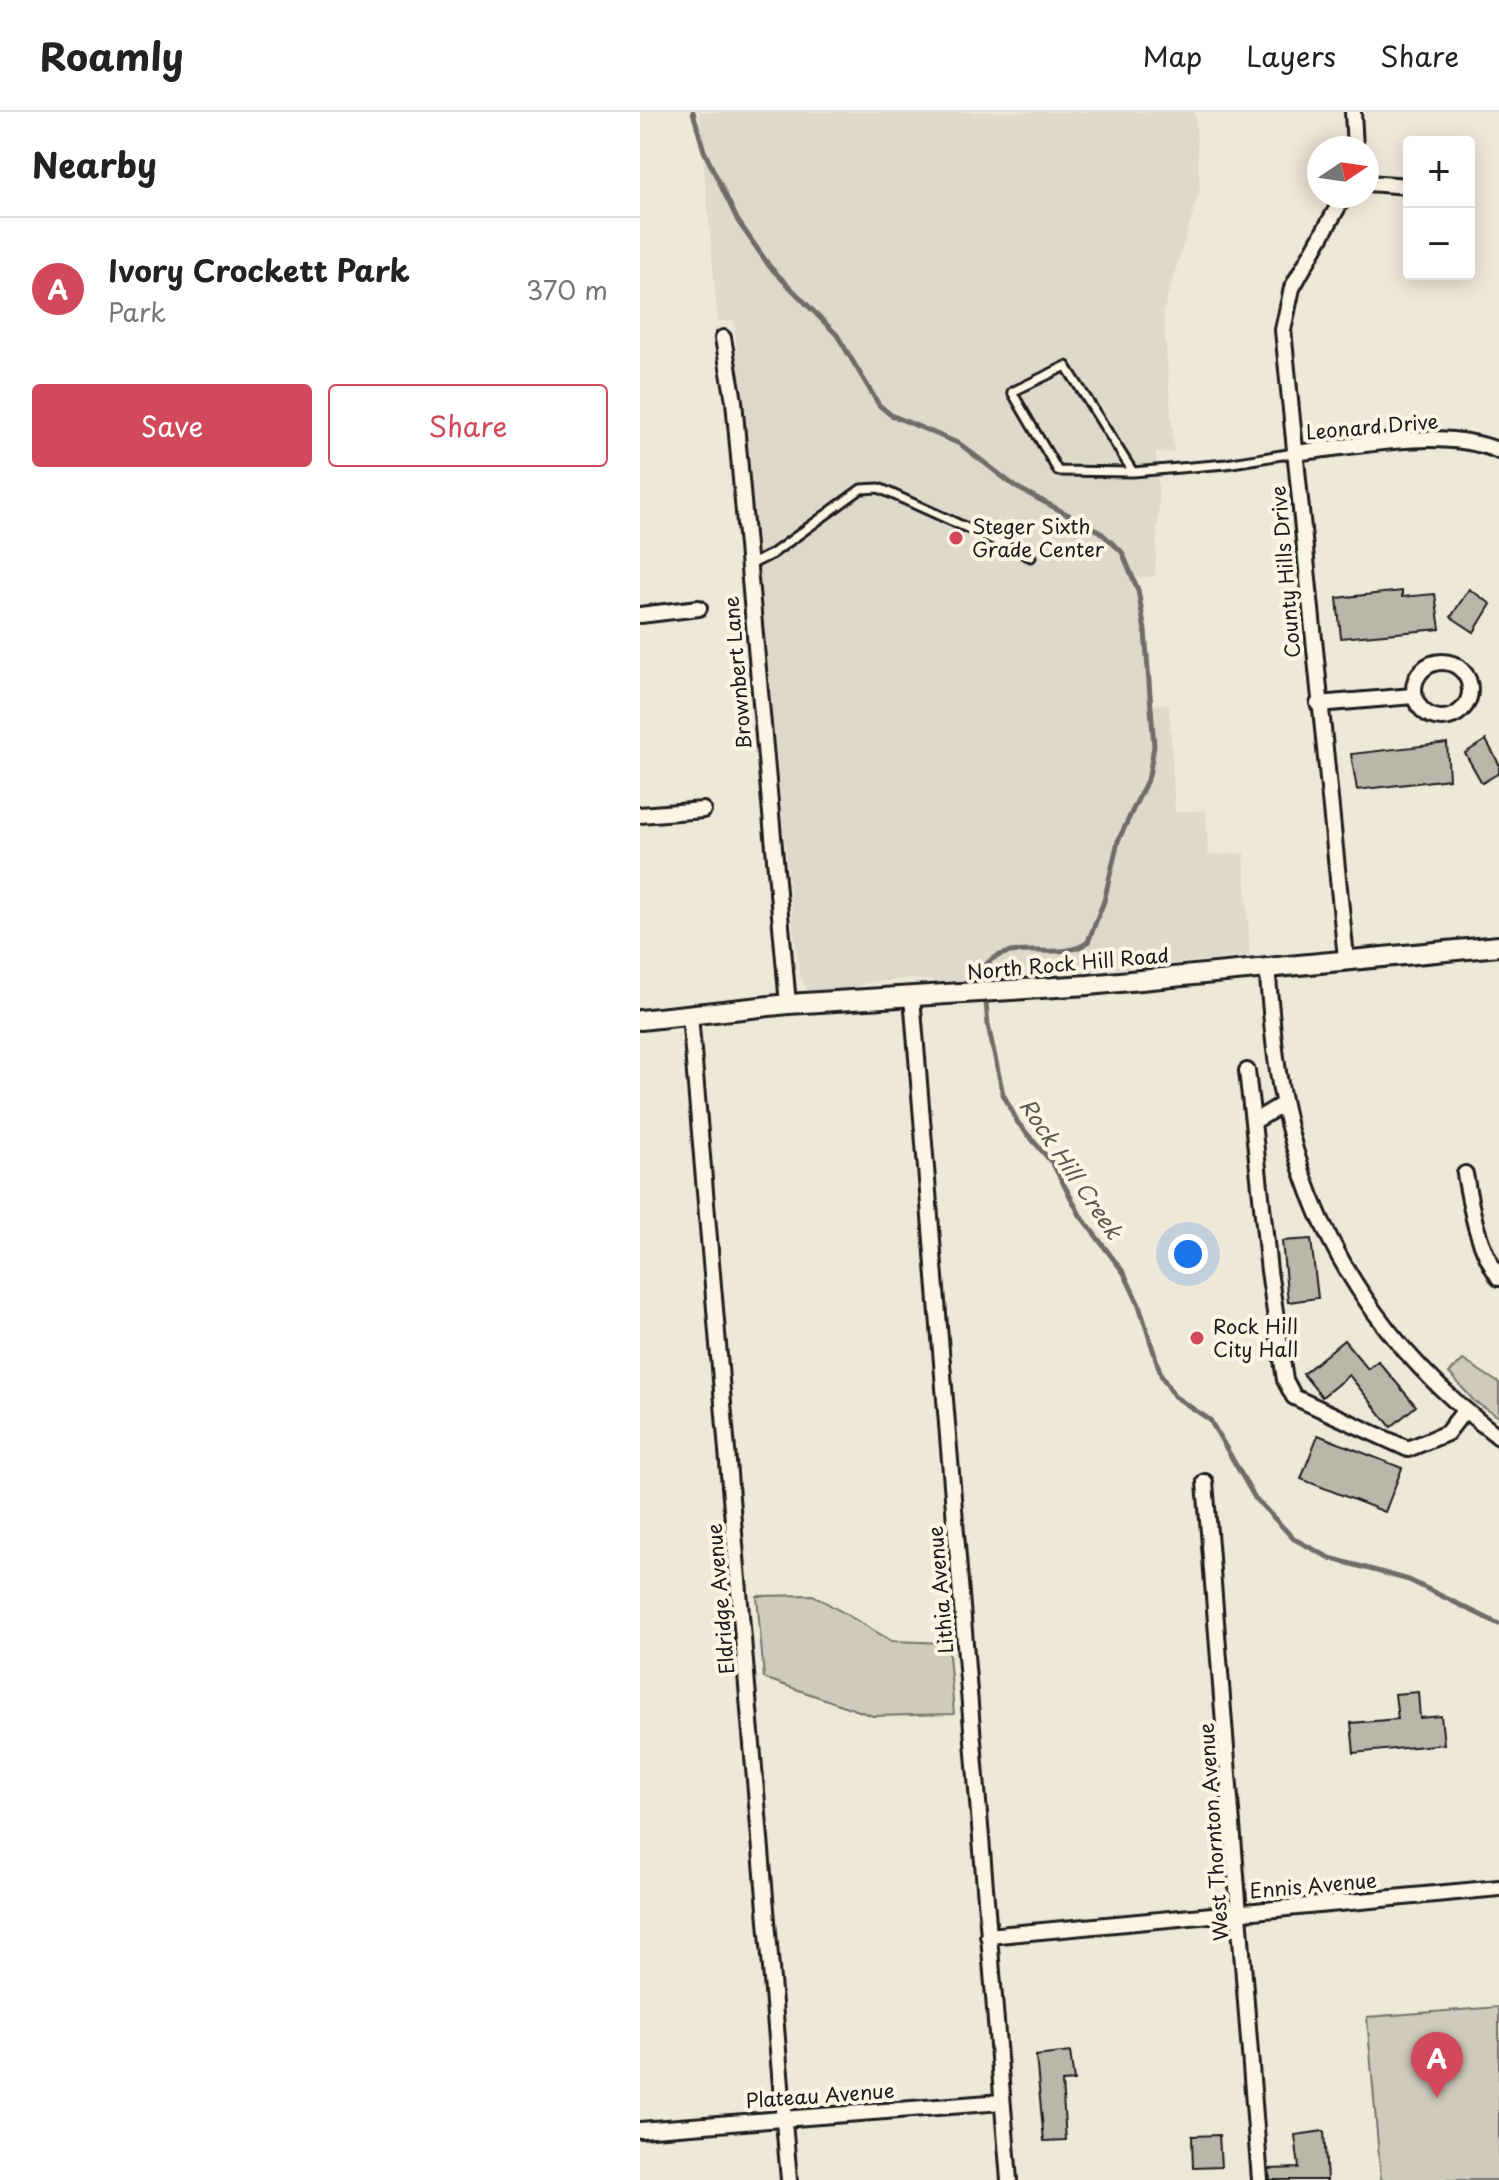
<!DOCTYPE html>
<meta charset="utf-8">
<style>
:root{--surface:#fff;--page:#f2f2f2;--text:#222;--muted:#767676;--line:#e0e0e0;--accent:#d1495b}
body{margin:0;font-family:"Playpen Sans",sans-serif;background:var(--page);color:var(--text)}
.controls{position:absolute;right:24px;top:24px;display:grid;overflow:hidden;border-radius:8px;box-shadow:0 4px 20px #0003}
.controls button{width:72px;height:72px;display:grid;place-items:center;padding:0;border:0;border-bottom:2px solid var(--line);background:var(--surface);color:var(--text);font:40px sans-serif}
.compass{position:absolute;left:667px;top:24px;width:72px;height:72px;border-radius:50%;background:var(--surface);box-shadow:0 4px 20px #0003;rotate:77deg}
.you{position:absolute;left:548px;top:1142px;width:28px;height:28px;margin:-20px;border:6px solid #fff;border-radius:50%;background:#1a73e8;box-shadow:0 0 0 12px #1a73e833}
.badge{display:grid;place-items:center;width:52px;height:52px;border-radius:50%;background:var(--accent);color:#fff;font-size:26px;font-weight:700}
.pin{position:absolute;translate:-50% -66px;filter:drop-shadow(0 2px 4px #0008)}
.pin::after{content:'';position:absolute;top:42px;width:28px;height:24px;background:inherit;clip-path:polygon(0 0,100% 0,50% 100%)}
.list{margin:0;padding:0;list-style:none}
h2{display:flex;justify-content:space-between;align-items:center;height:104px;margin:0;padding:0 32px;font-size:34px}
h2 small{font-size:26px;font-weight:400;color:var(--muted)}
.list li{display:grid;grid-template-columns:52px 1fr auto;gap:24px;align-items:center;box-sizing:border-box;height:144px;padding:0 32px;border-top:2px solid var(--line)}
.list b{display:block;font-size:30px;white-space:nowrap}
.list p{margin:0;font-size:26px;white-space:nowrap;color:var(--muted)}
.list em{font-size:26px;font-style:normal;color:var(--muted)}
.actions{display:flex;gap:16px;padding:24px 32px}
.actions a{flex:1;padding:18px 0;border:2px solid var(--accent);border-radius:8px;text-align:center;font-size:28px;color:var(--accent)}
.actions .main{background:var(--accent);color:#fff}
.map{position:relative;flex:none;width:859px;height:2068px;overflow:hidden}
header{display:flex;align-items:center;gap:48px;box-sizing:border-box;height:112px;padding:0 40px;background:var(--surface);border-bottom:2px solid var(--line)}
header strong{font-size:38px}
nav{display:flex;gap:44px;margin-inline-start:auto;font-size:28px}
main{display:flex}
aside{flex:1;background:var(--surface)}
.map>svg:first-child{display:block}
.built{fill:#ded9cb}
.green{fill:#cfcabd;stroke:#76736c;stroke-width:2}
.lines{fill:none;stroke-linecap:round;stroke-linejoin:round}
.stream{stroke:#6f6c67;stroke-width:5}
.building{fill:#bab6aa;stroke:#1c1c1c;stroke-width:2}
.service-casing{stroke:#1c1c1c;stroke-width:13}
.minor-casing{stroke:#1c1c1c;stroke-width:20}
.tertiary-casing{stroke:#1c1c1c;stroke-width:24}
.service{stroke:#fcf5e5;stroke-width:7}
.minor{stroke:#fcf5e5;stroke-width:14}
.tertiary{stroke:#fcf5e5;stroke-width:18}
.poi-dot{fill:#d1495b;stroke:#fcf5e5;stroke-width:3}
.labels{text-anchor:middle;dominant-baseline:central;stroke-width:8;stroke-linejoin:round;paint-order:stroke}
.street-label{font-size:20px;fill:#1c1c1c;stroke:#fcf5e5}
.poi-label{font-size:20px;fill:#1c1c1c;stroke:#fcf5e5;text-anchor:start}
.water-label{font-size:22px;font-style:italic;fill:#5b5854;stroke:#fcf5e5}
</style>
<header>
<strong>Roamly</strong>
<nav><a>Map</a><a>Layers</a><a>Share</a></nav>
</header>
<main>
<aside>
<h2>Nearby<small></small></h2>
<ul class="list">
<li><span class="badge">A</span><div><b>Ivory Crockett Park</b><p>Park</p></div><em>370 m</em></li>
</ul>
<div class="actions"><a class="main">Save</a><a>Share</a></div>
</aside>
<div class="map">
<svg width="859" height="2068" viewBox="0 0 859 2068">
<rect width="100%" height="100%" fill="#eee8d9"/>
<filter id="ink" filterUnits="userSpaceOnUse"><feTurbulence type="fractalNoise" baseFrequency=".0125" numOctaves="2"/><feDisplacementMap in="SourceGraphic" scale="16" xChannelSelector="R" yChannelSelector="G"/><feConvolveMatrix kernelMatrix="1 2 1 2 8 2 1 2 1" color-interpolation-filters="sRGB"/></filter>
<g filter="url(#ink)">
<path class="built" d="M59,0H555L560,78L523,199L534,340L516,341L519,388L515,464L494,466L507,538L509,593L529,592L535,700L566,698L568,743L604,741L610,844L334,871L269,867L233,870L182,882L167,878L160,864L154,821L94,209H78Z"/>
<path class="green" d="M823,1248L859,1271V1305L835,1290L809,1261Z
M173,1483L252,1529L308,1531L314,1602L233,1604L124,1566L117,1484Z
M859,1895V2068H741L727,1905Z"/>
<g class="lines">
<path class="stream" d="M53,0L64,39L98,109L130,155L197,223L239,293L251,303L320,332L376,375L459,419L482,440L498,478L505,519L514,634L509,664L478,729L464,789L448,830C420,852 363,823 343,857L348,913L363,982L378,1011L413,1052L440,1103L484,1161L499,1193L521,1263L534,1284L570,1308L615,1386L654,1427L690,1446L769,1468L859,1512"/>
</g>
<path class="building" d="M829,477L851,492L834,520L811,505Z
M762,479V485L795,482L800,517L701,526L697,486Z
M846,628L859,652V661L842,671L825,641Z
M807,631L809,667L717,678L711,642Z
M671,1127L678,1186L648,1190L642,1129Z
M704,1228L728,1257L738,1249L776,1294L751,1315L709,1263L682,1285L663,1262Z
M678,1323L762,1356L745,1400L661,1367Z
M778,1580L780,1606L801,1604L804,1632L714,1641L711,1611L758,1607L755,1582Z
M430,1940L434,1969L422,1970L426,2028L404,2029L396,1944Z
M684,2019L687,2068H630L629,2057L659,2056L655,2023Z
M579,2023L581,2055L553,2056L552,2024Z"/>
<g class="lines">
<g class="service-casing">
<path id="service" d="M493,360L418,359L372,280L426,254L493,360L586,352L654,341
M110,453L132,442L221,377L239,376L391,445"/>
</g>
<g class="minor-casing">
<path id="minor" d="M713,0L715,36
M727,71L769,74
M704,84L652,176L643,218L706,846
M83,226L94,289L148,892
M654,341C715,335 802,314 859,339
M0,503L59,496
M774 578a28 28 0 1 1 56 0a28 28 0 1 1-56 0Z
M678,592L773,584
M0,703L63,698
M627,854C631,899 634,944 643,988C670,1127 746,1241 859,1325
M272,885L369,2068
M50,903L149,2068
M607,959L613,1010
M643,992L613,1010L629,1159L645,1268L654,1285L768,1337L807,1321L824,1299
M825,1062C832,1101 837,1132 859,1166
M565,1370L620,2068
M348,1824L859,1776
M0,2018L362,1990"/>
</g>
<g class="tertiary-casing">
<path id="tertiary" d="M0,908L148,892L448,873L859,834"/>
</g>
<use href="#service" class="service"/>
<use href="#minor" class="minor"/>
<use href="#tertiary" class="tertiary"/>
</g>
</g>
<g class="poi-dot">
<circle cx="316" cy="426" r="8"/>
<circle cx="557" cy="1226" r="8"/>
</g>
<g class="labels">
<g class="street-label">
<text transform="translate(732 314) rotate(-5)">Leonard Drive</text>
<text transform="translate(645 460) rotate(-95)">County Hills Drive</text>
<text transform="translate(97 561) rotate(-95)">Brownbert Lane</text>
<text transform="translate(428 851) rotate(-5)">North Rock Hill Road</text>
<text transform="translate(300 1478) rotate(-95)">Lithia Avenue</text>
<text transform="translate(80 1487) rotate(-95)">Eldridge Avenue</text>
<text transform="translate(573 1720) rotate(-94)">West Thornton Avenue</text>
<text transform="translate(673 1773) rotate(-5)">Ennis Avenue</text>
<text transform="translate(180 1983) rotate(-4)">Plateau Avenue</text>
</g>
<g class="poi-label">
<text x="332" y="414">Steger Sixth<tspan x="332" dy="23">Grade Center</tspan></text>
<text x="573" y="1214">Rock Hill<tspan x="573" dy="23">City Hall</tspan></text>
</g>
<g class="water-label">
<text transform="translate(432 1056) rotate(56)">Rock Hill Creek</text>
</g>
</g>
</svg>
<div class="controls">
<button>+</button>
<button>−</button>
</div>
<svg class="compass" viewBox="-18 -18 36 36"><path d="M0-13l5 13h-10z" fill="#e53935"/><path d="M0 13l5-13h-10z" fill="#767676"/></svg>
<div class="you"></div>
<div class="pin badge" style="left:797px;top:1986px">A</div>
</div>
</main>
